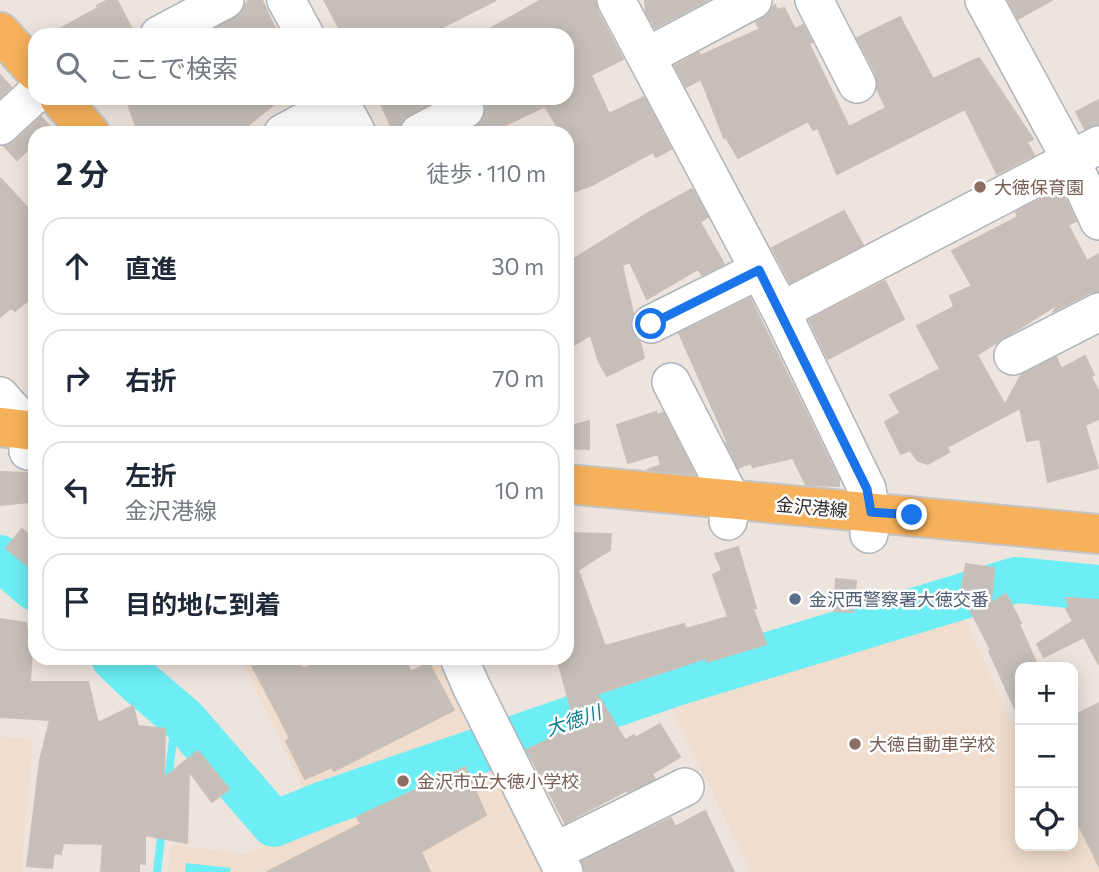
<!DOCTYPE html>
<html lang="ja">
<meta charset="utf-8">
<style>
:root{--surface:#fff;--page:#f2f2f3;--text:#1f2937;--muted:#747a83;--line:#e0e1e3}
body{margin:0;font-family:Commissioner,"Noto Sans JP",sans-serif;background:var(--page);color:var(--text)}
.controls{position:absolute;right:21px;bottom:21px;display:grid;overflow:hidden;border-radius:14px;box-shadow:0 4px 18px #0003}
.controls button{width:63px;height:63px;display:grid;place-items:center;padding:0;border:0;border-bottom:2px solid var(--line);background:var(--surface);color:var(--text);font:35px sans-serif}
.stop{position:absolute;width:21px;height:21px;margin:-16px;border:5px solid #1a73e8;border-radius:50%;background:#fff}
.stop.end{background:#1a73e8;border-color:#fff;box-shadow:0 2px 7px #0008}
.list{margin:0;padding:0;list-style:none}
h2{display:flex;justify-content:space-between;align-items:center;height:91px;margin:0;padding:0 28px;font-size:30px}
h2 small{font-size:23px;font-weight:400;color:var(--muted)}
.list li{display:grid;grid-template-columns:46px 1fr auto;gap:21px;align-items:center;box-sizing:border-box;height:98px;margin:0 14px 14px;padding:0 14px;border:2px solid var(--line);border-radius:21px}
.list b{display:block;font-size:26px;white-space:nowrap}
.list p{margin:0;font-size:23px;white-space:nowrap;color:var(--muted)}
.list em{font-size:23px;font-style:normal;color:var(--muted)}
.icon{flex:none;width:38px;height:38px;fill:none;stroke:currentColor;stroke-width:2;stroke-linecap:round;stroke-linejoin:round}
.map{position:relative;flex:none;width:1099px;height:872px;overflow:hidden}
.search{position:absolute;background:var(--surface);box-shadow:0 4px 18px #0003;left:28px;top:28px;width:546px;height:77px;display:flex;align-items:center;gap:18px;box-sizing:border-box;padding:0 24px;border-radius:21px;color:var(--muted);font-size:26px}
.panel{position:absolute;background:var(--surface);box-shadow:0 4px 18px #0003;left:28px;top:126px;width:546px;height:539px;border-radius:21px}
.map>svg:first-child{display:block}
.education{fill:#f0ddcd}
.water{fill:#6deef4}
.lines{fill:none;stroke-linecap:round;stroke-linejoin:round}
.stream{stroke:#6deef4;stroke-width:8}
.river{stroke:#6deef4;stroke-width:46}
.building{fill:#c6bfb9;stroke:#cabfb7;stroke-width:2}
.minor-casing{stroke:#aeb4bc;stroke-width:40}
.major-casing{stroke:#c4c4c4;stroke-width:42}
.minor{stroke:#fff;stroke-width:37}
.major{stroke:#f7b15a;stroke-width:38}
.route{stroke:#1a73e8;stroke-width:9}
.education-dot{fill:#8d6e63;stroke:#fff;stroke-width:2.5}
.service-dot{fill:#5c6f8a;stroke:#fff;stroke-width:2.5}
.labels{text-anchor:middle;dominant-baseline:central;stroke-width:5;stroke-linejoin:round;paint-order:stroke}
.education-label{font-size:18px;fill:#785e54;stroke:#fff;text-anchor:start}
.street-label{font-size:18px;fill:#2c2c2c;stroke:#fff}
.service-label{font-size:18px;fill:#4e5e75;stroke:#fff;text-anchor:start}
.water-label{font-size:19px;font-style:italic;fill:#087e8f;stroke:#fff}
</style>
<div class="map">
<svg width="1099" height="872" viewBox="0 0 1099 872">
<rect width="100%" height="100%" fill="#eee4de"/>
<path class="education" d="M961,610L1020,739V846H1073V761L1099,748V872H751L668,701Z
M240,658H302L331,712L433,658H441L472,741L484,738L551,872H168L171,845L248,854L320,821Z
M0,736L33,740L21,872H0Z"/>
<path class="water" d="M186,863L231,868L230,872H185Z"/>
<g class="lines">
<path class="stream" d="M168,782L173,739L184,720
M157,872L162,830"/>
<path class="river" d="M0,558L35,588
M114,658L137,680L184,720L274,824L321,805L676,683L1016,580L1099,588"/>
</g>
<path class="building" d="M108,0H117L135,35H49L98,8L97,6Z
M249,0H262L278,35H204L235,18Z
M324,0H496L427,35H343Z
M541,0H595L597,10L623,59L591,75L609,114L644,97L671,149L656,157L653,152L592,185L567,194V133H561L545,106L489,133H464L483,120L486,109L483,98H567V35H479Z
M645,0H708L655,28L646,12Z
M1008,0H1052L1018,19Z
M775,5L777,10L784,8L795,29L803,25L812,42L809,44L849,127L886,108L877,89L876,74L857,38L900,17L933,79L979,58L1033,139L1027,142L1034,155L997,174L965,109L837,174L818,128L813,130L808,121L738,158L726,137L724,138L701,79L686,87L675,66L699,53L700,56L760,29L756,22L763,18Z
M0,75L11,87L0,98Z
M126,98H282L238,133H138Z
M378,98H441L409,115L401,122L398,133H394Z
M1099,100V124L1085,129L1076,112Z
M41,117L51,128L46,133H35V143L17,160L4,146L14,142Z
M0,178L35,216V295L15,311L11,308L0,317Z
M692,189L708,217L700,222L724,264L702,275L698,269L647,299L630,262L622,265L633,313L630,323L632,333L640,342L644,358L607,376L599,362L589,330V336L567,349V263L648,213Z
M1055,192L1058,197L1063,194L1076,221L1068,225L1087,261L1099,254V291L1089,293L1054,311L1058,304L977,355L1005,405L1021,375L1056,357L1061,369L1085,356L1094,375L1091,377L1099,392V419L1085,425L1098,468L1048,482L1040,439L1027,441L1020,408L947,447L949,452L928,464L918,461L910,450L901,454L885,422L900,413L890,395L940,369L917,326L954,307L950,296L972,286L952,251L1018,217L1016,212Z
M844,211L863,245L790,283L772,248Z
M885,281L904,319L828,359L809,320Z
M750,298L839,480V486L806,485L793,458L753,467L751,463L738,468L726,443H728L679,333Z
M656,412V415L663,413L686,457L681,458L686,457L694,474L647,470L661,465L658,454L628,463L617,425Z
M589,421V449L567,448V427Z
M0,472L29,473V502L0,505Z
M22,529L35,540V572L6,548Z
M567,533L611,534L610,550L578,570L605,646L684,624L686,629L728,617L713,575L722,570L715,554L738,547L756,608L753,609L766,644L707,662L706,658L597,694L625,740L634,735L635,738L660,724L680,757L652,774L655,779L628,792L627,790L565,823L527,750L576,726L557,658H567Z
M966,564L994,568L991,603L1006,594L1021,623L1019,624L1038,667H1020V720L989,651L991,650L961,592Z
M836,579L856,581L853,612L834,611Z
M1066,598L1099,600V665L1084,637L1044,657L1037,644L1073,621L1066,609L1070,607Z
M0,619L26,623L28,636H33L30,682H88L98,723L133,706L138,726L165,729L164,778L198,751L229,789L212,802L189,771L187,843L145,835V864L139,863V872H101L103,844L63,843L61,854L54,853L52,868L27,866L40,760L50,720L0,717Z
M248,658H297L303,669L326,658H404L411,672L429,663L454,710L334,771L332,767L305,779L286,741L290,738Z
M1099,703V866L1073,813V716Z
M465,767L486,815L421,852L430,872H267L361,824L357,817Z
M705,811L734,872H585L582,861L671,818L675,827Z"/>
<g class="lines">
<g class="minor-casing">
<path id="minor" d="M286,0L305,35
M616,0L781,311
M814,0L857,84
M984,0L1071,160L1099,221
M159,35L225,0
M646,57L753,0
M338,98L357,133
M0,126L35,94
M283,133L340,102
M419,133L465,109
M651,324L759,270
M1013,356L1099,312
M671,382L731,499L728,521
M0,396L31,431L28,451
M869,534L871,512L867,489L781,311L1099,145
M459,658L471,686L564,872
M554,852L685,787"/>
</g>
<g class="major-casing">
<path id="major" d="M0,32L35,71
M59,98L90,133
M0,427L35,431
M567,484L1099,534"/>
</g>
<use href="#minor" class="minor"/>
<use href="#major" class="major"/>
</g>
<g class="lines">
<path class="route" d="M651,324L759,270L867,489L871,512L912,515"/>
</g>
<g class="education-dot">
<circle cx="980" cy="187" r="7"/>
<circle cx="855" cy="744" r="7"/>
<circle cx="403" cy="781" r="7"/>
</g>
<circle class="service-dot" cx="795" cy="599" r="7"/>
<g class="labels">
<g class="education-label">
<text x="994" y="187">大徳保育園</text>
<text x="869" y="744">大徳自動車学校</text>
<text x="417" y="781">金沢市立大徳小学校</text>
</g>
<g class="street-label">
<text transform="translate(812 507) rotate(5)">金沢港線</text>
</g>
<g class="service-label">
<text x="809" y="599">金沢西警察署大徳交番</text>
</g>
<g class="water-label">
<text transform="translate(573 720) rotate(-19)">大徳川</text>
</g>
</g>
</svg>
<div class="controls">
<button>+</button>
<button>−</button>
<button><svg class="icon" aria-label="locate" viewBox="0 0 24 24"><circle cx="12" cy="12" r="6"/><path d="M12 2v4M12 18v4M2 12h4M18 12h4"/></svg></button>
</div>
<div class="stop" style="left:651px;top:324px"></div>
<div class="stop end" style="left:912px;top:515px"></div>
<div class="search"><svg class="icon" aria-label="search" viewBox="0 0 24 24"><circle cx="10" cy="10" r="6"/><path d="M15 15l6 6"/></svg>ここで検索</div>
<section class="panel">
<h2>2 分<small>徒歩 · 110 m</small></h2>
<ul class="list">
<li><svg class="icon" aria-label="ahead" viewBox="0 0 24 24"><path d="M12 20V5M6 11l6-6 6 6"/></svg><div><b>直進</b></div><em>30 m</em></li>
<li><svg class="icon" aria-label="right" viewBox="0 0 24 24"><path d="M7 20v-9h11M14 6l5 5-5 5"/></svg><div><b>右折</b></div><em>70 m</em></li>
<li><svg class="icon" aria-label="left" viewBox="0 0 24 24"><path d="M17 20v-9H6M10 6l-5 5 5 5"/></svg><div><b>左折</b><p>金沢港線</p></div><em>10 m</em></li>
<li><svg class="icon" aria-label="arrive" viewBox="0 0 24 24"><path d="M6 21V4h12l-3 4 3 4H6"/></svg><div><b>目的地に到着</b></div></li>
</ul>
</section>
</div>
